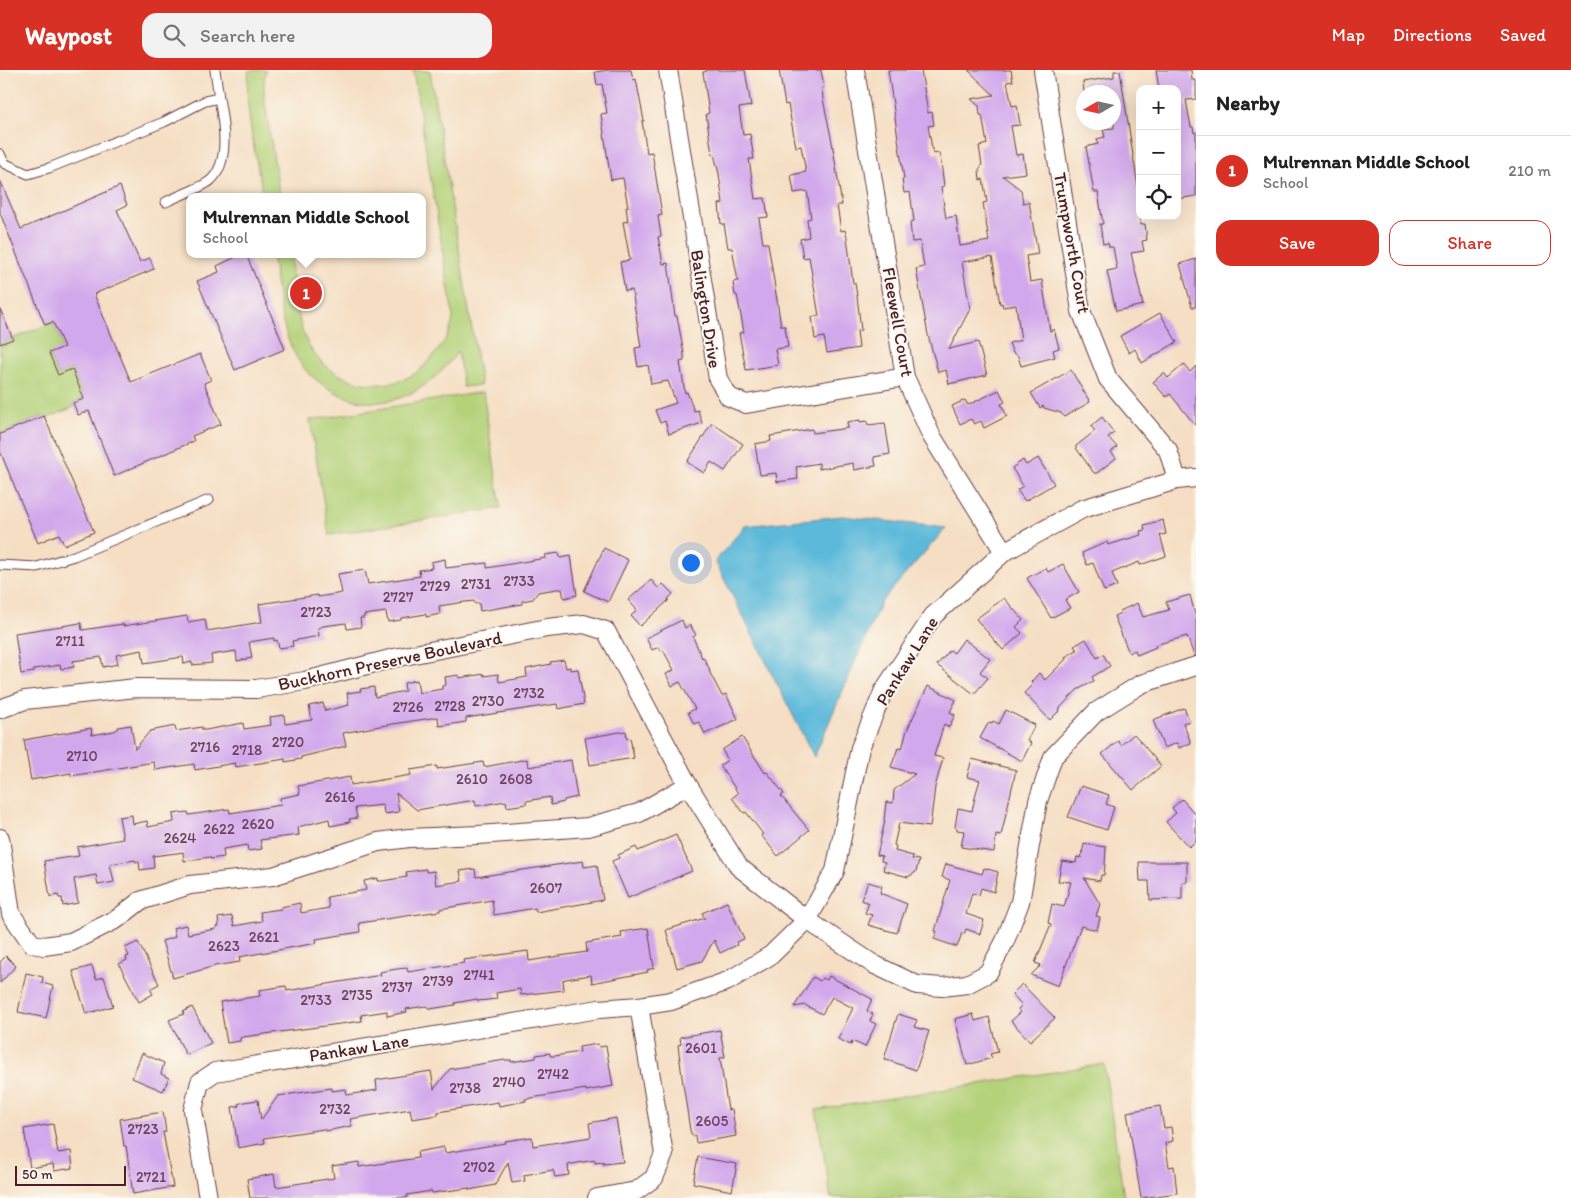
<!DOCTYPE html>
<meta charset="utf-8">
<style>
:root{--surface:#fff;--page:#f2f2f2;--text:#222;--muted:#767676;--line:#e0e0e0;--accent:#d93025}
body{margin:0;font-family:Itim,sans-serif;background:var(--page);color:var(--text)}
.controls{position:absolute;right:15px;top:15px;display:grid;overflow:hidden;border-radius:10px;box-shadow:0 5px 20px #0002}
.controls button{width:45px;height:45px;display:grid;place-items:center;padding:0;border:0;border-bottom:1px solid var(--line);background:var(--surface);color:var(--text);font:25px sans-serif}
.compass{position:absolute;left:1076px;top:15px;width:45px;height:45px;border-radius:50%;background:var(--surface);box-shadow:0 5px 20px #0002;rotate:261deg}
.scale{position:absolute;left:15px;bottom:12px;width:111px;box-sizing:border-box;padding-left:5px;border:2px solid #4a1f2b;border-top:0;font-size:14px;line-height:18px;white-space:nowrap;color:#4a1f2b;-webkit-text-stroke:4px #fbf7ec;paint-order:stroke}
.you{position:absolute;left:690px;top:492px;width:18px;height:18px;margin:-12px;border:4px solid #fff;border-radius:50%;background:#1a73e8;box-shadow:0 0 0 8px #1a73e833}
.badge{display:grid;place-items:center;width:32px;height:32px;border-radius:50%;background:var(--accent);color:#fff;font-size:16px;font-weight:700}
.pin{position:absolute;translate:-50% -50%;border:2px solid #fff;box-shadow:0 1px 5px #0006}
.popup{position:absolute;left:186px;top:123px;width:240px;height:65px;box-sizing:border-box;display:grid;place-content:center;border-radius:10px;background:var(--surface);filter:drop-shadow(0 1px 4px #0005);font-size:16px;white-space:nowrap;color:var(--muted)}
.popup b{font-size:19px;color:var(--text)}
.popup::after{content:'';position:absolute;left:50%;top:100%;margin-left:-10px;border:10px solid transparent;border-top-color:var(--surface)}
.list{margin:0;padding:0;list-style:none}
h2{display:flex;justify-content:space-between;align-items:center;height:65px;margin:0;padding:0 20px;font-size:21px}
h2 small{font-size:16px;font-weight:400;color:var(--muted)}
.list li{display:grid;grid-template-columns:32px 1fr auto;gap:15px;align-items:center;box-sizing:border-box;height:70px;padding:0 20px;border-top:1px solid var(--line)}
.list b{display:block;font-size:19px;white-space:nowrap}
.list p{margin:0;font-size:16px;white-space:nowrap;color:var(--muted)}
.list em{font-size:16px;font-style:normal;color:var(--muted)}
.actions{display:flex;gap:10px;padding:15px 20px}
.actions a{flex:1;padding:11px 0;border:1px solid var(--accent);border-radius:15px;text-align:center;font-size:18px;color:var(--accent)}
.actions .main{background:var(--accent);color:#fff}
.icon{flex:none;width:28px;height:28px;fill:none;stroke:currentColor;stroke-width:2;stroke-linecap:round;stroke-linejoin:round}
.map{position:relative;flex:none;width:1196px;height:1128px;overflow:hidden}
header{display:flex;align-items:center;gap:30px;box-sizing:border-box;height:70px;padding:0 25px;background:var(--accent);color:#fff}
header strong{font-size:24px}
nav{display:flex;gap:28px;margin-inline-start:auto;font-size:18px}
.search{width:350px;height:45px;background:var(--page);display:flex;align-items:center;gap:12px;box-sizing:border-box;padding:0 18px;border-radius:15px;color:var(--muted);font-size:19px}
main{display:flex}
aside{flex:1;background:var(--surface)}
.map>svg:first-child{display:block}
.green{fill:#b4d279;stroke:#7f7852}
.water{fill:#5cb9da;stroke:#536c82}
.building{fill:#d2a8ec}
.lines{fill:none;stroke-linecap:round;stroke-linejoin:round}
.lane-casing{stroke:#643c42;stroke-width:11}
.street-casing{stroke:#643c42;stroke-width:20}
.lane{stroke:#fff;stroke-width:9}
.street{stroke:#fff;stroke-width:18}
.labels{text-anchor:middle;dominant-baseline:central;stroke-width:4;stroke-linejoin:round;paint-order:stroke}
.number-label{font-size:15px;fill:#6c415b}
.street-label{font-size:18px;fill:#4a1f2b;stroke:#fbf7ec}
</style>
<header>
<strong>Waypost</strong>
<div class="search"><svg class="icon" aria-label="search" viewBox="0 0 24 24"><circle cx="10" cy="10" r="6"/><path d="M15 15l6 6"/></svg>Search here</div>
<nav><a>Map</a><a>Directions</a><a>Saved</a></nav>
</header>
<main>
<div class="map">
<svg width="1196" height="1128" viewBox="0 0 1196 1128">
<rect width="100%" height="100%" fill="#fbf7ec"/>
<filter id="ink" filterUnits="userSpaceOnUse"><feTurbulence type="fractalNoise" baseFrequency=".02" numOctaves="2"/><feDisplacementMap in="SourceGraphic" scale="10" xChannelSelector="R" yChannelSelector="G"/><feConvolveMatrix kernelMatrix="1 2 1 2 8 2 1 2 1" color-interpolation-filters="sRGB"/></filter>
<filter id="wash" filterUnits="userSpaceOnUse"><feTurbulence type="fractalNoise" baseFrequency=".0096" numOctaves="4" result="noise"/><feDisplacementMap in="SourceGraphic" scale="20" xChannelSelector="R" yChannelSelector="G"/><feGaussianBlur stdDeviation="1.12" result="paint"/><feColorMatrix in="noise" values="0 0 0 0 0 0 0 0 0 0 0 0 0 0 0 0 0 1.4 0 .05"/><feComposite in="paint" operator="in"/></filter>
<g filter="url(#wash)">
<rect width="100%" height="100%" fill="#f5dec3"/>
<path class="green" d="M249,0H266L264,10V27L280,127H263C257,89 243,37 249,0Z
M413,0L430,1L481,315L463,317L458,281C428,324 379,349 330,319C318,312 306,303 299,291C279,260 278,220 272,184H290C294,212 296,258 312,281C334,312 380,325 414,304C422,299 428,292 434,285C443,275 453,259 453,245Z
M53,252L64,277L49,284L58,305L72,299L84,329L73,333L74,337L45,349L43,346L0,364V274Z
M483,322L501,438L329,465L310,350Z
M1104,994L1124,1128H831L816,1040Z"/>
<path class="water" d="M842,446L946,458L881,532L814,687L715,491L745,456Z"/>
<g id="blocks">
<path class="building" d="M610,0H631L633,10L636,9L644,51H642L647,83L652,82L662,145L658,146L661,166L658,167L663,194L668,193L675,246H677L684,284V291L680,292L685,323L687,322L694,341L698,340L702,353L669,364L665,351L660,353L655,340L676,333L668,311L651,314L648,295L638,297L635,278L641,277L632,220L625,221L620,192L630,190L623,152L628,151L626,137H628L623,108L611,110L601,44L607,43L602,14L597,15L595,2Z
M707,0H745L751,36L739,38L743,65L750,64L754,89H749L755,129L765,128L768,147L759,148L763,173H768L781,256H785L788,277L775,279L778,295L746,300L739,263L744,262L737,225H735L733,212L738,211L732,178H728L724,154H721L719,134L723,133L719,104L714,84H712L706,44L709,43L703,2L707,1Z
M779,0H821L824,17L822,18L823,29L832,72L842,135H837L841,161L845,160L847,167L853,213H855L857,226L861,260L857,261L859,278L827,283L824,267L815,269L812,247L819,246L809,187L803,188L800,169L809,167L807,149L811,148L807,121L794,123L791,105L806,102L801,76L796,77L788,34L785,35Z
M888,0H921L928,43L932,42L934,55L928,56L933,84L939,83L941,92L944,116L941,117L946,148L956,146L960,176L989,171L983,133L987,132L983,109L980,110L979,100L982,95L979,76L987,74L982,45H980L979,36L971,29L994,25L968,0H1011L1013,11L1007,12L1012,36L1017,35L1020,55L1011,56L1016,85L1023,84L1026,103L1003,106L1021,120L1023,133L1029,132L1038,184L1026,186L1030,212L1042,210L1050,261L1054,259L1059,278L1053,280L1055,287L1021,296L1018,286L1013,283L1009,273L1021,270L1016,235L1003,237L1002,233L1000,234L992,187L962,192L970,239L949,279L978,272L987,305L949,314L946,300L938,302L928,265L916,199L924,197L920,171L912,172L910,152L914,151L910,122L904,123L902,109H904Z
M1156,0H1191L1192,10H1196V29L1186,30L1191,57H1193L1194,63L1196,62V126L1177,129V19H1159Z
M1114,1H1120L1140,130V155L1145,154L1147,170L1142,171L1144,181L1131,183L1143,235L1116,241L1107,201L1117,199L1113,177H1109L1108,173L1103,174L1100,154H1103L1098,122H1094L1086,77L1098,74L1097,69L1105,67L1103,59L1114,58V22H1084L1083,12L1114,7Z
M0,110L21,159L120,116L127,135L117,140L140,192L150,188L154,199L94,224L131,312L200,284L211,310L204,313L221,354L192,366L194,371L114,406L89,341L78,345L73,333L84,329L72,299L58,305L49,283L64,277L53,252L45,255L0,143Z
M242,184H246L285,279L235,300L197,211L219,202L217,196Z
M1196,189V237H1192L1180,194Z
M0,239L13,269L0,274Z
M1160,243L1177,272L1142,293L1135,279L1129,283L1120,266Z
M1184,294L1190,302L1196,296V356L1170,324L1166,327L1153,312L1164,303L1168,308Z
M1071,300L1090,332L1064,347L1061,343L1044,338L1043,336L1040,338L1031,323Z
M999,320L1005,332L1001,334L1007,346L984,358L981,351L974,354L971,349L960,354L952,336L965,330L968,335Z
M44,346L94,462L64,475L59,464L38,473L0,381V364Z
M1102,347L1114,363L1108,367L1117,377L1111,382L1116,388L1097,403H1094L1076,378V376L1095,361L1091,356Z
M860,350V352L867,351L868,355L885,353L890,384L874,387L876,396L854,400L853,393L819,399V393L796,397L798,409L777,412L776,403L760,405L755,374L771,371L770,366L777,365L812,359L813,363L848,358L847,352Z
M712,353L743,374L725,401L711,392L704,403L687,392Z
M1038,388L1054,414L1025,431L1017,420L1023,416L1012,398L1023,390L1026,395Z
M1163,450L1166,464L1160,465L1166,486L1140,495L1139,492L1112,503L1117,516L1104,521L1093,493L1087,495L1082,483L1107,472L1108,475L1141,465L1140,461L1145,460L1144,455Z
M604,478L628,490L608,532L584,521Z
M559,483L560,488L571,486L577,525L564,528L562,519H557L538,522L533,529L522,531V534L480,541L479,533L475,534L474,531L465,532L439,536L440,544L426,547V544L401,548V550L388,552L386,542L364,545V548H360L361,557L347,559L346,553L323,556L318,558L319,566L292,571L293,576L279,578L277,570L274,571V568L249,572L252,588L237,591L236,581L211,585L212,593L192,595V592L184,594L183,587L144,593L142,580L116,585L118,594L103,597L101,587L73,591L74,597L61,599L60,595L34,599V602L21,604L15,563L81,553L82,560L123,554V556L187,546L188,552L205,549L207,561L262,552L259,534L318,525V527L342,523L338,504L365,500L368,514L420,506L419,500L432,498L431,492L445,489L446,498L487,493V498L546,488L545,485Z
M1063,494L1079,522L1065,530L1070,538L1051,548L1027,508L1046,498L1048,502Z
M651,510L658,518L663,514L673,524L668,529L669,530L640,556L631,546L637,540L628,530Z
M1190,525L1196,548V586H1194L1187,566L1155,575L1156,577L1137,585L1135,580L1129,583L1114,546L1121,543L1120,541L1137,533L1143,547L1169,540L1166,532Z
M1004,528L1023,550L1016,557L1022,563L1003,580L976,549Z
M682,550L685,558L690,555L696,565L693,567L702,588L703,587L710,600L709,601L722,626L726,624L738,649L705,664L699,652L694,654L688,642L695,639L680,612L672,616L666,604L674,600L663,580L661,581L659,577L652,580L646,568Z
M964,569L990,589L980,602L988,608L974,624L937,595L950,580L954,583Z
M1086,569L1097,588L1103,584L1110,596L1092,607L1094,611L1077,620L1059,639L1060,640L1050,650L1024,623L1033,614L1031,612L1039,603L1045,610L1066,589L1065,587L1077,580L1074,576Z
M564,590L566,598L570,597V600L578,599L584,634L558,639L557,634L466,648V652L439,656L438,647L380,656L343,663L346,676L301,687V689L285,692V689L236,697L235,693L195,700L194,694L155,700L154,692L71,706V703L31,710L24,670L91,658L92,665L114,661L118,659V657L131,655L135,679L150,661L175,656L176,661L202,657V660H206L243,653L244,659L271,655L270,647L284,645L285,654L312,650L309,636L323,633L325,641L349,635L347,623L361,621L360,619L374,617L375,627L405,621L404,613L417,610L419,623L442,619V616L446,615L445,607L459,605V608L484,604V606L498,604L499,612L527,607L526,599L551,594L550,592Z
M928,616L956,630L950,642L955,645L949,657L944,654L934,686L943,688L935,717L930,757L899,753L894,775L896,776L895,781L913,786L912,789L919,790L916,802L908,807L883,800L885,792L881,791L882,786L877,785L885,751H884L886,732L893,733L894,720L915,704L891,697L898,678L902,679L907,660Z
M1184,638L1190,651L1183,653L1191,673L1179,678L1177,673L1164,678L1153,650Z
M1006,640L1035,655L1027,670L1031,673L1022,691L980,668L989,652L992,653L993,651L999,654Z
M626,661L627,669L630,668L634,688L590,695L585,668Z
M1134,664L1161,696L1133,720L1102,684L1118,671L1121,675Z
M742,667L765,703L767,702L784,724L781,726L809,760L778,786L761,765L763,764L746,742L744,743L732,728L738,723L720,695L728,690L722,680Z
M527,689L528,697L571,690L577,727L564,730V732L551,735L550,727L526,731V734L507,737L506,731L476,736L475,730L417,740L396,723L399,742L384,744L383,735L355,738L357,748L349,749L350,752L330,756L329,749L298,757L299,765L260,770L262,779L248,781L247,775L223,779L224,787L210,789V787L184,791L183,782L177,783L153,786L154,798L140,800L139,792H136L135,790L110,794L114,812L98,815L96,805L74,809L78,833L63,836L62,828H59L58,825L50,827L44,791L79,786L77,777L123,769L119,747L132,745L133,754L147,751L148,757L174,752L173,744L188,742L189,745L229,739L230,743L281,735L280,728L300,724L298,716L350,707L351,715L411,705L410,700L437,696V699L483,692L484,697Z
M972,689L1016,700L1001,766L996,765L994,782L961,777L964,761L957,760V758L955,757L958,738L972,741L976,723L980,710L967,707Z
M1081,716L1109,725L1106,734L1114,737L1107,760L1068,747Z
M1182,729L1196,745V771L1189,777L1166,752L1176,743L1172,738Z
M676,765L692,801L628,828L612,791L619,788L618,785L636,777L638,781Z
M1084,774L1106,777L1105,794L1104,805H1101L1100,811L1084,808L1100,834L1096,846L1100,847L1097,860L1081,856L1058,916L1031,905L1041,895L1035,893L1051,854L1048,853L1052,834L1064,837L1071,812L1058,811L1062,791L1076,793L1077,787L1081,788Z
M583,791L584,797L597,795L603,830L536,842L535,838L494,845L492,830L440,839V841L359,853L360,862L316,869L317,873L239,887L240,892L215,896L173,908L162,871L175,867L173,858L186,855L188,864L216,859V857L219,856L218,848L232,846L234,856L262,851L260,842L281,839V837L300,833L301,843L329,838L327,827L366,820L364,811L378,808V811H382L407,807L406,802L426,799V802L434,801L436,815L462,811L460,801L475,799L476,807Z
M1139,792H1187V812H1182V829L1150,830L1149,811H1140Z
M946,794L982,804L984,798L998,802L994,822L981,818L979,825L972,823L966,844L984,850L980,864L966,859L964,864L962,863L957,877L934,869L937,861H935L950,810L942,807Z
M868,812L882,816L880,823L907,834L897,863L868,855L872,845L865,843L869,833L861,830Z
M727,832L744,869L736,872L737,875L720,883L714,870L702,891L677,898L666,860L705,848L702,843Z
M648,858L654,898L647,900L648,902L592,913L591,905L566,909L563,910L564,920L521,925L520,919L496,923L497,929L478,931L477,929L455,933V935L430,939L426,936L406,939L407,942L387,946V941L361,945L362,951L243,967L240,968V971L227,973L220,932L260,926L259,920L286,916L287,921L381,905L380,902L397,899L407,898L408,902L464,893L463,890L528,881L529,891L553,887L587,882L586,873L622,867L621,862Z
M138,872L159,914L150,919L153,924L139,932L119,894L127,890L126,887L129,886L125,878Z
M6,886L16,896L0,913V892Z
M92,896L96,909L104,907L113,936L86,944L73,901Z
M26,903L43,907L42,913L53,916L46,948L18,942Z
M829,906L872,929L867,941L873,944L870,951L876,954L865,977L852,971L851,975L838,969L853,938L832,927L822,944L805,935L794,937L813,907L820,911L822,908L827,910Z
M1022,914L1055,948L1030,971L1011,951L1021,942L1018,939L1022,935L1012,924Z
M192,937L211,973L186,985L169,950L184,944L183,942Z
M898,944L917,950L914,957L929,961L916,1000L884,989Z
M973,944L975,951L989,947L998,982L990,984L992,988L967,995L955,949Z
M720,960L725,987L720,988L728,1040L732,1039L736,1066L696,1073L695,1065L692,1066L690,1060L682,1007L678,975L681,974L680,967Z
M598,974L599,977L606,976L613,1016L586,1021V1019L525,1029L526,1031L499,1036L498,1032L438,1042V1045L412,1049L410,1039L350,1049L352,1056L325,1061L324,1059L264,1068L265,1073L238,1078L232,1037L239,1036L238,1034L244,1032L258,1030L261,1050L278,1026L332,1018V1021L346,1019L347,1025L377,1020L376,1010L431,1001L434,1019L450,999L505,990H511V992L536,988V985L550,983V986H554L580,982L579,977Z
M142,983L164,993L161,1004L169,1008L163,1021L132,1008Z
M1160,1036L1164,1058L1171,1057L1173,1071L1165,1073L1169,1097L1174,1096L1177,1123L1141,1128L1127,1042Z
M163,1042L166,1062H163L173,1117L133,1124L126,1076H124L120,1049Z
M616,1048L623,1092L603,1094V1092L595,1093V1090L572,1094L568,1095L569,1105L555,1107L553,1100L524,1105L525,1111L512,1113L508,1092L495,1115L469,1120V1118L432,1123L431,1121L407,1125V1128H250L247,1109L274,1104L276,1117L334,1108L332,1096L359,1092V1097L418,1088L417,1082L444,1077L445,1083L505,1073V1071L532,1067L533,1076L591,1067L589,1053Z
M53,1054L58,1083L71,1081L73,1098L54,1101L53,1094L30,1098L24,1059Z
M698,1087L737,1094L732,1121L693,1113Z"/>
</g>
</g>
<g filter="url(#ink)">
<use href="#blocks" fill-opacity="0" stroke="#643c42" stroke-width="1"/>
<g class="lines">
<g class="lane-casing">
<path id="lane" d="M0,84L4,93L28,104L49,98L164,52L205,31L219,28L215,0
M166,132C177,126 204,117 211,110C231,91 223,51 219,28
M0,495L37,497L74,486L209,430"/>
</g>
<g class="street-casing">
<path id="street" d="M668,0L718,309L729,327L746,334L905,307
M855,0L905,307L931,365L1004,482
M1043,0L1081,241L1108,309L1168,380L1177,410
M0,639L25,630L136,618L256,619L305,611L394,588L547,558L584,554L606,561L688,715L739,797L807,850L873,894L917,915L942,917L967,914L988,903L1005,871L1020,832L1038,731L1053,687L1096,642L1141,614L1196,596
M0,768L11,844L32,874L44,876L71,872L117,849L140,831L190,815L273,806L378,772L409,768L478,765L588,757L639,743L688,715
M208,1128L193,1040L200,1012L215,1002L599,939L639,936L671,931L728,911L771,885L807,850L835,801L860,678L884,620L933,546L1004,482L1082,439L1177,410L1196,408
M597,1128L636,1121L654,1108L664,1084L639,936"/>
</g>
<use href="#lane" class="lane"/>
<use href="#street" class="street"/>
</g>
</g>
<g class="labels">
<g class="number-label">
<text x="519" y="511">2733</text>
<text x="476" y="514">2731</text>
<text x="435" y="516">2729</text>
<text x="398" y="527">2727</text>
<text x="316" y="542">2723</text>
<text x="70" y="571">2711</text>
<text x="529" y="623">2732</text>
<text x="488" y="631">2730</text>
<text x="450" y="636">2728</text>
<text x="408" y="637">2726</text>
<text x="288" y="672">2720</text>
<text x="205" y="677">2716</text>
<text x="247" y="680">2718</text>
<text x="82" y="686">2710</text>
<text x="472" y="709">2610</text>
<text x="516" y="709">2608</text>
<text x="340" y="727">2616</text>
<text x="258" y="754">2620</text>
<text x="219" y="759">2622</text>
<text x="180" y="768">2624</text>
<text x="546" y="818">2607</text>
<text x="264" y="867">2621</text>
<text x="224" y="876">2623</text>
<text x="479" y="905">2741</text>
<text x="438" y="911">2739</text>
<text x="397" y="917">2737</text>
<text x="357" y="925">2735</text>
<text x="316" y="930">2733</text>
<text x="701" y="978">2601</text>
<text x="553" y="1004">2742</text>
<text x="509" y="1012">2740</text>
<text x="465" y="1018">2738</text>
<text x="335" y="1039">2732</text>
<text x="712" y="1051">2605</text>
<text x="143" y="1059">2723</text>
<text x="479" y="1097">2702</text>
<text x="151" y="1107">2721</text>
</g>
<g class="street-label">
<text transform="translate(1072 173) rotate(80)">Trumpworth Court</text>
<text transform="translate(706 239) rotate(81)">Balington Drive</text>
<text transform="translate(898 252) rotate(80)">Fleewell Court</text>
<text transform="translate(390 591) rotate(-12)">Buckhorn Preserve Boulevard</text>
<text transform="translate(907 591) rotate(-58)">Pankaw Lane</text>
<text transform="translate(359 978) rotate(-9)">Pankaw Lane</text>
</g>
</g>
</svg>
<div class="controls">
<button>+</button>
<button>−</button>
<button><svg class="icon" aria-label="locate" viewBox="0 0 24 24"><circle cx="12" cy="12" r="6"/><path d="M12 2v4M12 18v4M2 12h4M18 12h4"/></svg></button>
</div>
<svg class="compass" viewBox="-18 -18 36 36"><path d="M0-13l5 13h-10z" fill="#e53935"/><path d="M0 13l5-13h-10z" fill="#767676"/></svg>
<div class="scale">50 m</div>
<div class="you"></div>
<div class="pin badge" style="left:306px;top:223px">1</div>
<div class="popup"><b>Mulrennan Middle School</b>School</div>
</div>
<aside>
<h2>Nearby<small></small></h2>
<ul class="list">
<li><span class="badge">1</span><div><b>Mulrennan Middle School</b><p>School</p></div><em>210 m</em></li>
</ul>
<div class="actions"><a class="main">Save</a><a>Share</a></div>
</aside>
</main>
